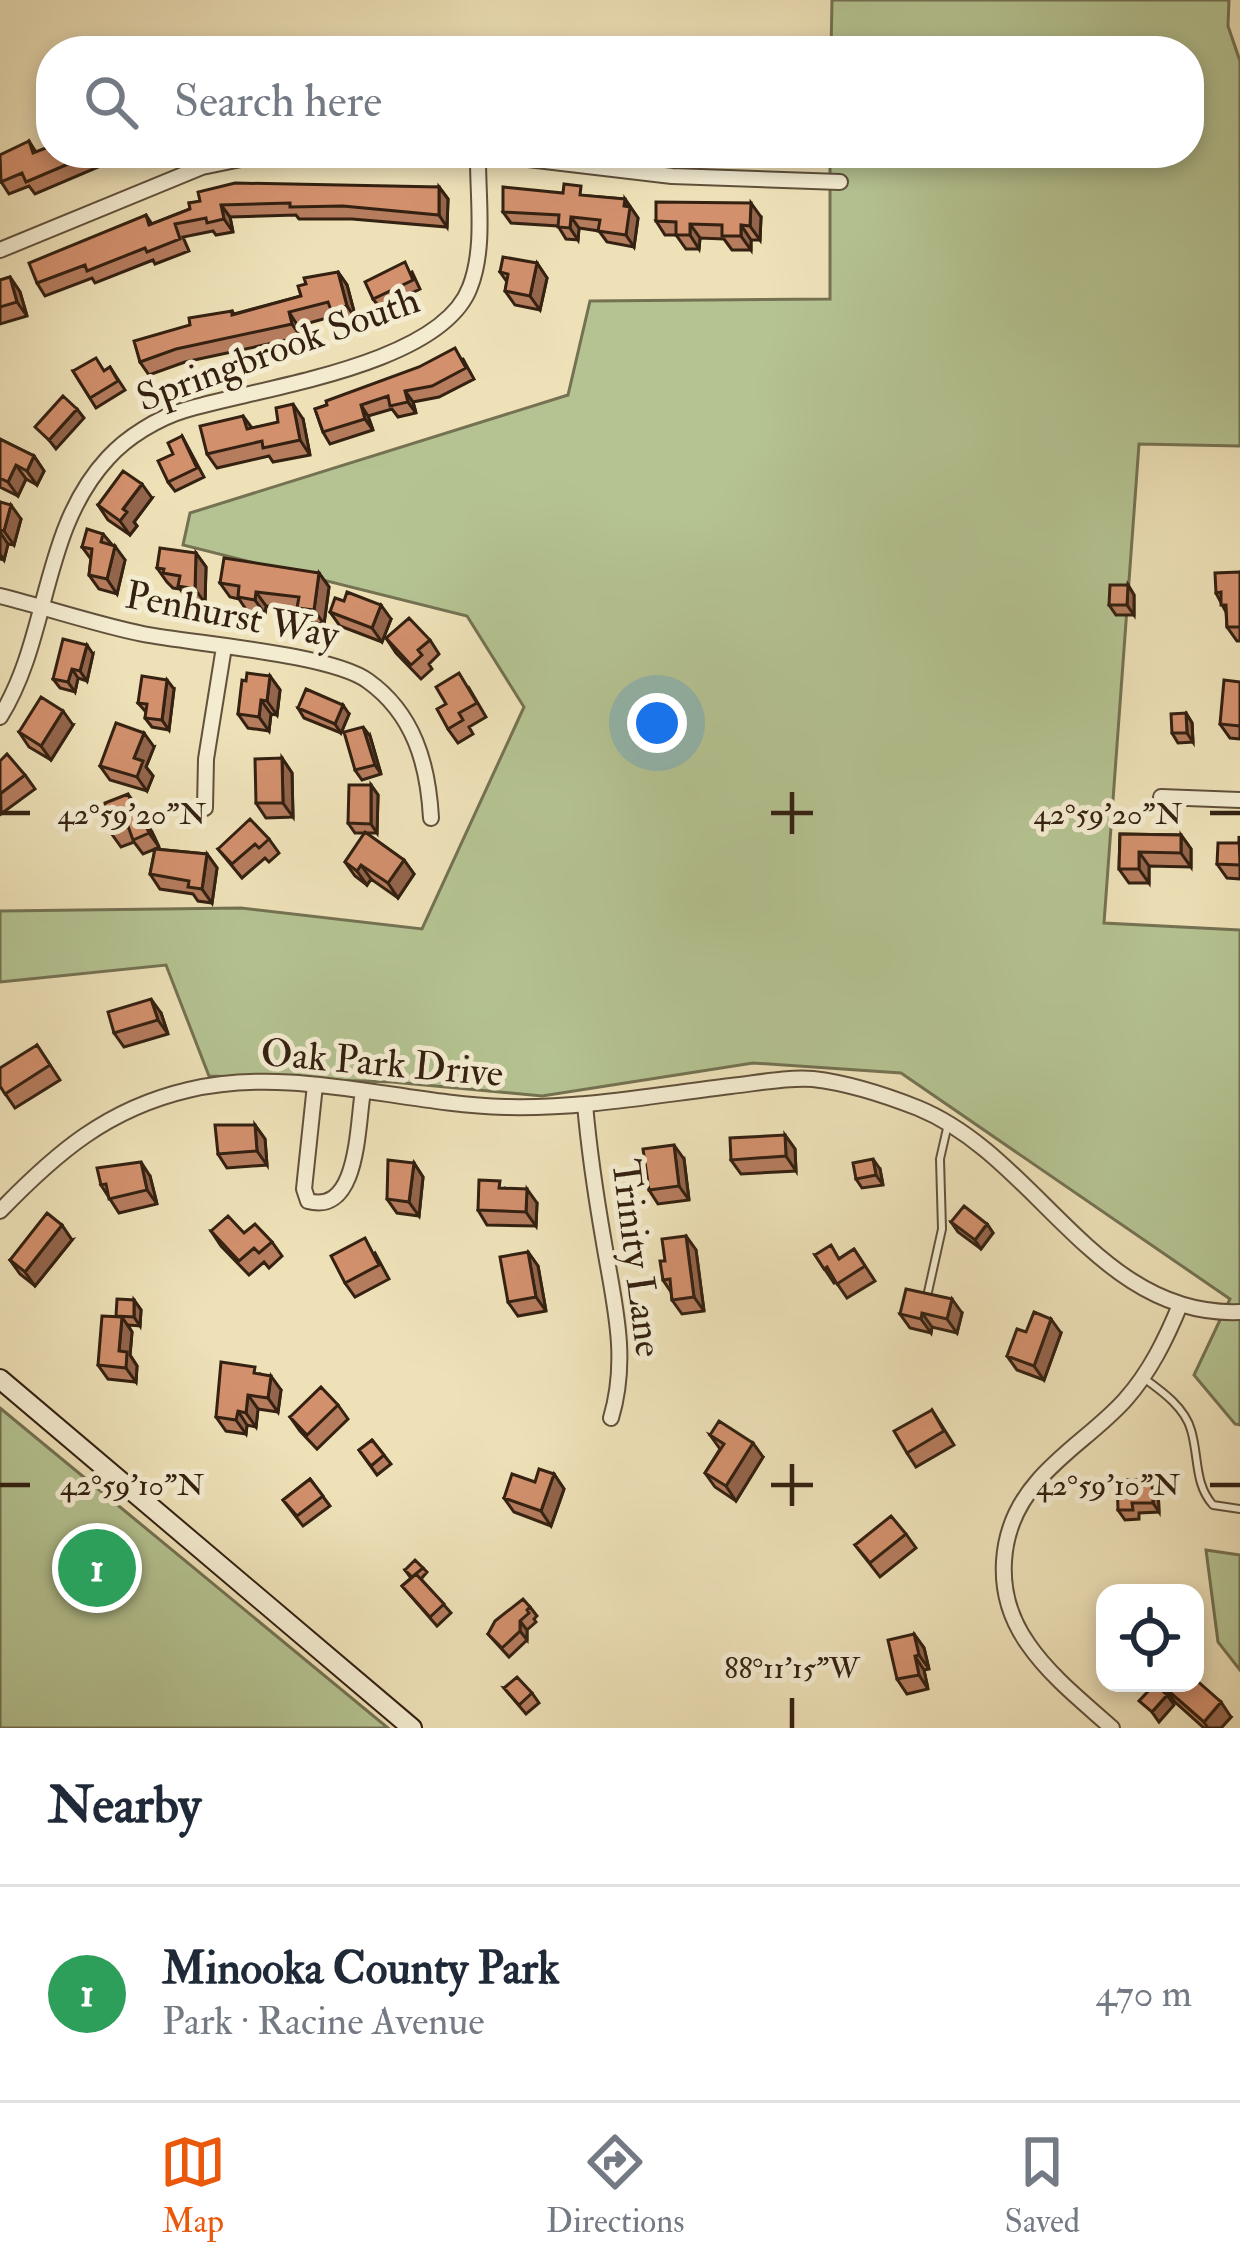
<!DOCTYPE html>
<meta charset="utf-8">
<style>
:root{--surface:#fff;--page:#f6f6f7;--text:#1f2937;--muted:#747a83;--line:#e0e1e3;--accent:#ea580c}
body{margin:0;font-family:"IM FELL Double Pica",serif;background:var(--page);color:var(--text)}
.controls{position:absolute;right:36px;bottom:36px;display:grid;overflow:hidden;border-radius:24px;box-shadow:0 6px 18px #0003}
.controls button{width:108px;height:108px;display:grid;place-items:center;padding:0;border:0;border-bottom:3px solid var(--line);background:var(--surface);color:var(--text);font:60px sans-serif}
.you{position:absolute;left:657px;top:723px;width:42px;height:42px;margin:-30px;border:9px solid #fff;border-radius:50%;background:#1a73e8;box-shadow:0 0 0 18px #1a73e833}
.badge{display:grid;place-items:center;width:78px;height:78px;border-radius:50%;background:var(--accent);color:#fff;font-size:39px;font-weight:700}
.pin{position:absolute;translate:-50% -50%;border:6px solid #fff;box-shadow:0 3px 12px #0006}
.list{margin:0;padding:0;list-style:none}
h2{display:flex;justify-content:space-between;align-items:center;height:156px;margin:0;padding:0 48px;font-size:51px}
h2 small{font-size:39px;font-weight:400;color:var(--muted)}
.list li{display:grid;grid-template-columns:78px 1fr auto;gap:36px;align-items:center;box-sizing:border-box;height:216px;padding:0 48px;border-top:3px solid var(--line)}
.list b{display:block;font-size:45px;white-space:nowrap}
.list p{margin:0;font-size:39px;white-space:nowrap;color:var(--muted)}
.list em{font-size:39px;font-style:normal;color:var(--muted)}
.icon{flex:none;width:66px;height:66px;fill:none;stroke:currentColor;stroke-width:2;stroke-linecap:round;stroke-linejoin:round}
.map{position:relative;flex:none;width:1240px;height:1728px;overflow:hidden}
.search{position:absolute;background:var(--surface);box-shadow:0 6px 18px #0003;left:36px;right:36px;top:36px;height:132px;display:flex;align-items:center;gap:30px;box-sizing:border-box;padding:0 42px;border-radius:48px;color:var(--muted);font-size:45px}
.sheet{height:372px;background:var(--surface)}
nav{display:flex;justify-content:space-around;align-items:center;box-sizing:border-box;height:168px;border-top:3px solid var(--line);background:var(--surface);font-size:33px;color:var(--muted)}
nav a{display:grid;justify-items:center;gap:6px}
nav .on{color:var(--accent)}
.map>svg:first-child{display:block}
.green{fill:#b5c392;stroke:#747252;stroke-width:3}
.lines{fill:none;stroke-linecap:round;stroke-linejoin:round}
.lane-casing{stroke:#62513b;stroke-width:10}
.street-casing{stroke:#62513b;stroke-width:18}
.secondary-casing{stroke:#342111;stroke-width:22}
.lane{stroke:#f4ecd1;stroke-width:6}
.street{stroke:#f4ecd1;stroke-width:14}
.secondary{stroke:#f4ecd1;stroke-width:18}
.wall{fill:#b57c5e;stroke:#342111;stroke-width:3}
.shaded-wall{fill:#93654c;stroke:#342111;stroke-width:3}
.building{fill:#d2906d;stroke:#342111;stroke-width:3}
.ticks{fill:none;stroke:#342111;stroke-width:4.5}
.labels{text-anchor:middle;dominant-baseline:central;stroke-width:10;stroke-linejoin:round;paint-order:stroke}
.street-label{font-size:39px;fill:#342111;stroke:#f4ecd1}
.ticks-label{font-size:30px;text-anchor:middle;fill:#342111;stroke:#f4ecd1;stroke-width:10;stroke-linejoin:round;paint-order:stroke}
</style>
<div class="map">
<svg width="1240" height="1728" viewBox="0 0 1240 1728">
<rect width="100%" height="100%" fill="#eee1b8"/>
<filter id="stains"><feTurbulence type="fractalNoise" baseFrequency=".00167" numOctaves="4"/><feColorMatrix values="0 0 0 0 .2 0 0 0 0 .09 0 0 0 0 .02 0 0 0 .5 -.17"/></filter>
<radialGradient id="worn" r=".72"><stop offset=".6" stop-color="#630" stop-opacity="0"/><stop offset="1" stop-color="#630" stop-opacity=".3"/></radialGradient>
<path class="green" d="M832,0H1229L1228,26L1240,61V446L1139,444L1104,923L1240,930V1425L1235,1424L1194,1375L1230,1299L901,1073L753,1063L542,1096L392,1082L209,1076L166,965L0,982V911L241,908L422,929L524,707L467,616L183,545L190,513L568,395L590,301L830,299V153H1189V51H831Z
M0,1408L388,1728H0Z
M1206,1550L1240,1555V1670L1218,1642Z"/>
<g class="lines">
<g class="lane-casing">
<path id="lane" d="M928,1292L942,1229L940,1159L948,1124
M1145,1379C1163,1392 1185,1408 1191,1430C1199,1456 1194,1484 1213,1505L1240,1509"/>
</g>
<g class="street-casing">
<path id="street" d="M0,250L202,167L241,159H528L672,176L840,182
M0,596C48,608 95,624 143,634C195,644 331,654 368,681C414,714 428,764 431,818
M0,717C50,637 41,530 108,458C127,437 158,418 185,410C257,388 441,366 470,287C485,249 478,200 478,160
M1161,797L1240,800
M205,808L206,759L224,647
M315,1085L304,1189L308,1201C359,1215 357,1126 363,1091
M585,1104C589,1151 596,1197 604,1243C614,1303 629,1358 611,1418
M0,1211C56,1153 107,1109 188,1090C293,1065 400,1104 505,1107C581,1109 656,1095 731,1086C758,1083 787,1077 813,1079C848,1083 885,1095 918,1108C1038,1157 1097,1318 1240,1312
M1112,1728C1083,1702 1050,1676 1028,1644C992,1593 997,1528 1037,1482C1063,1451 1098,1430 1125,1400C1150,1372 1166,1339 1180,1305"/>
</g>
<g class="secondary-casing">
<path id="secondary" d="M0,1379L412,1728"/>
</g>
<use href="#lane" class="lane"/>
<use href="#street" class="street"/>
<use href="#secondary" class="secondary"/>
</g>
<path class="wall" d="M29,141L36,152L108,153L99,156L103,165L35,194L29,186L9,194L0,180Z
M439,187L448,199L447,227L352,219H299L296,215L230,217L233,232L216,235L213,231L183,237L189,251L155,264L153,260L95,283L92,278L45,296L37,283L146,215L152,224L190,209L189,203Z
M588,196L625,199L638,218L634,247L607,242L599,231L579,228L578,240L566,239L558,226L511,223L503,212Z
M761,217L760,240H751V250H732L724,239L700,238L699,249H686L676,235H665L656,221Z
M537,263L547,278L540,310L515,305L505,291L507,282L500,272Z
M338,272L347,285L356,319L340,324L334,316L298,326L301,337L185,362L149,375L140,362L190,325L232,311L234,314L301,296Z
M412,272L420,289L380,308L373,299Z
M10,277L20,292L27,316L0,324V280Z
M463,359L474,379L439,397L413,402L416,413L398,417L392,409L368,416L373,430L330,444L323,432L315,409Z
M110,367L125,390L96,408L73,371H104Z
M243,416L252,428L303,419L310,455L273,462L269,456L217,468L207,454Z
M182,436L204,477L175,491L168,482L173,454Z
M0,439L34,456L44,471L37,485L26,479L18,496L0,487Z
M152,498L134,522L137,526L130,535L108,520L98,505Z
M0,502L21,519L14,545L8,544L4,560L0,559Z
M103,534L125,560L117,594L99,589L89,575L91,559L82,547Z
M196,553L206,567L205,603L188,600L180,589L173,588L167,582L157,568Z
M1240,572V641H1237L1227,627L1226,612L1216,593Z
M319,573L329,587L324,624L307,622L299,610L266,606L265,614L247,611L239,599L230,597L220,583Z
M1128,585L1134,595V615H1116L1109,605Z
M344,601L391,619L382,642L340,626L330,612Z
M386,638L430,640L439,654L429,664L432,669L421,679L396,653Z
M93,654L87,681L78,678L75,692L60,688L53,679Z
M270,676L280,690L277,715L271,714L269,731L248,728L238,714L246,681Z
M1240,682V739L1230,738L1220,724Z
M469,688L486,717L469,727L473,734L458,743L448,729Z
M174,689L169,730L152,727L145,718L146,712L138,703Z
M298,708L349,714L341,733L304,718Z
M1186,713L1192,723L1193,742L1178,743L1172,733Z
M73,725L51,760L29,747L19,732Z
M370,736L381,774L362,780L355,770Z
M154,747L146,767L153,776L147,791L110,780L100,766Z
M282,758L292,773L293,817L266,818L256,803Z
M0,761L25,775L35,789L1,814Z
M371,785L378,795L377,833H366L404,860L414,874L398,898L371,879L367,885L355,876L345,862L365,833H355L348,823Z
M138,808L142,818L152,832L159,847L155,849L207,854L217,868L212,903L198,901L193,894L160,889L150,874L155,849L143,854L134,842L121,847L111,833Z
M1120,834L1181,835L1191,849V867L1149,866V883H1129L1119,869Z
M1240,836V879L1227,878L1217,864L1239,843Z
M269,839L279,853L269,862L265,858L242,878L218,849Z
M161,1013L168,1034L124,1047L114,1033Z
M37,1045L60,1080L15,1108L0,1086Z
M255,1125L265,1139L267,1165L227,1168L218,1154Z
M785,1135L795,1149L796,1171L741,1174L731,1160Z
M684,1159L689,1200L658,1204L649,1190Z
M414,1163L423,1177L419,1216L397,1213L387,1199Z
M880,1169L883,1185L862,1188L856,1179Z
M150,1176L157,1204L119,1213L101,1185Z
M505,1188L537,1203L536,1226L487,1225L478,1210Z
M951,1222L987,1224L993,1233L981,1249L958,1232Z
M211,1231L244,1233L272,1242L282,1256L269,1268L264,1262L249,1275L221,1246Z
M686,1236L696,1250L704,1311L682,1314L672,1300L671,1292L663,1280L665,1261Z
M72,1240L35,1286L20,1274L10,1260Z
M854,1249L875,1281L847,1298L836,1282L834,1283L815,1255L840,1258Z
M528,1252L538,1266L546,1311L518,1316L508,1302Z
M375,1253L389,1279L355,1297L345,1283Z
M134,1300L141,1310L140,1326L128,1325L132,1332L130,1355L137,1366L136,1382L108,1379L98,1365L117,1317Z
M962,1313L957,1333L932,1327L931,1333L910,1328L900,1314Z
M1026,1332L1061,1333L1044,1380L1017,1370L1007,1356Z
M260,1374L281,1390L278,1412L258,1409L256,1427L247,1425L246,1434L226,1431L216,1417Z
M338,1405L348,1419L317,1449L300,1431L290,1417Z
M932,1410L954,1445L916,1467L907,1453Z
M710,1435L763,1457L736,1501L715,1487L705,1473L720,1449Z
M372,1440L391,1464L377,1475L359,1450Z
M554,1474L564,1489L551,1526L514,1512L504,1498Z
M310,1479L330,1506L303,1526L283,1500Z
M1158,1488L1159,1512L1139,1513V1519L1125,1520L1118,1510Z
M906,1534L916,1548L880,1577L855,1545Z
M423,1568L427,1572L421,1579L451,1613L437,1626L402,1586L411,1578L405,1570Z
M530,1607L537,1616L534,1619L536,1622L527,1630V1640L509,1657L488,1634Z
M914,1634L924,1648L929,1669L924,1670L928,1689L907,1694L897,1679Z
M504,1688L532,1693L539,1703L526,1714Z
M1165,1688L1231,1717L1221,1728H1204L1175,1702Z"/>
<path class="shaded-wall" d="M439,187L448,199L447,227L439,215Z
M625,199L638,218L634,247L626,235Z
M751,203L761,217L760,240L750,226Z
M221,205L230,217L233,232L224,219Z
M571,217L579,228L578,240L570,228Z
M690,224L700,238L699,249L690,235Z
M741,225L751,240V250L741,236Z
M537,263L547,278L540,310L530,296Z
M338,272L347,285L356,319L347,306Z
M10,277L20,292L27,316L17,302Z
M289,312L298,326L301,337L292,324Z
M405,391L413,402L416,413L408,402Z
M293,404L303,419L310,455L300,440Z
M361,405L368,416L373,430L365,419Z
M77,409L84,418L56,449L49,440Z
M34,456L44,471L37,485L27,471Z
M16,465L26,479L18,496L8,482Z
M142,484L152,498L134,522L137,526L130,535L120,521L123,509Z
M11,505L21,519L14,545L4,531Z
M0,532L8,544L4,560L0,554Z
M115,546L125,560L117,594L107,579Z
M196,553L206,567L205,603L195,589Z
M319,573L329,587L324,624L314,610Z
M1128,585L1134,595V615L1127,605Z
M256,592L266,606L265,614L255,600Z
M381,605L391,619L382,642L372,628Z
M87,645L93,654L87,681L80,671Z
M72,669L78,678L75,692L68,682Z
M270,676L280,690L277,715L267,701Z
M167,680L174,689L169,730L162,720Z
M261,700L271,714L269,731L259,717Z
M343,705L349,714L341,733L335,724Z
M63,711L73,725L51,760L41,746Z
M1186,713L1192,723L1193,742L1187,733Z
M363,727L370,736L381,774L375,765Z
M144,733L154,747L146,767L153,776L147,791L137,777L134,758Z
M282,758L292,773L293,817L283,803Z
M371,785L378,795L377,833L371,824Z
M128,794L138,808L148,833L138,819Z
M142,817L152,832L159,847L149,833Z
M1181,835L1191,849V867L1181,853Z
M1139,852L1149,866V883L1139,869Z
M207,854L217,868L212,903L202,889Z
M404,860L414,874L398,898L388,883Z
M361,865L371,879L367,885L357,871Z
M151,999L161,1013L168,1034L158,1020Z
M255,1125L265,1139L267,1165L257,1151Z
M785,1135L795,1149L796,1171L786,1156Z
M674,1145L684,1159L689,1200L679,1186Z
M873,1159L880,1169L883,1185L876,1175Z
M141,1162L150,1176L157,1204L147,1190Z
M414,1163L423,1177L419,1216L409,1202Z
M527,1189L537,1203L536,1226L526,1212Z
M987,1224L993,1233L981,1249L975,1240Z
M62,1225L72,1240L35,1286L25,1272Z
M686,1236L696,1250L704,1311L694,1297Z
M528,1252L538,1266L546,1311L536,1297Z
M952,1299L962,1313L957,1333L947,1319Z
M134,1300L141,1310L140,1326L134,1317Z
M922,1313L932,1327L931,1333L921,1319Z
M122,1317L132,1332L130,1355L137,1366L136,1382L126,1368L119,1351Z
M1051,1319L1061,1333L1044,1380L1034,1366Z
M271,1376L281,1390L278,1412L268,1398Z
M248,1395L258,1409L256,1427L246,1413Z
M238,1411L247,1425L246,1434L236,1420Z
M753,1443L763,1457L736,1501L726,1486Z
M554,1474L564,1489L551,1526L541,1511Z
M1152,1479L1158,1488L1159,1512L1153,1503Z
M520,1621L527,1630V1640L520,1631Z
M914,1634L924,1648L929,1669L919,1655Z
M915,1656L924,1670L928,1689L919,1675Z
M1167,1695L1174,1705L1159,1722L1152,1712Z
M1221,1702L1231,1717L1221,1728H1208L1204,1722Z"/>
<path class="building" d="M29,141L33,153L51,146V153H94L26,182L22,173L1,182L0,155Z
M235,183L439,187V215L343,206L290,207V203L221,205L224,219L207,223L206,218L175,224L180,239L147,252L145,248L87,271L85,265L37,283L29,263L146,215L149,225L190,209L189,203L200,201L198,192Z
M564,184L581,186L580,195L625,199L624,206L630,207L626,235L598,231L600,220L571,217L570,228L558,227L559,215L503,212V187L563,193Z
M656,202L751,203L750,226L741,225V236H722V225L690,224V235H676V222L656,221Z
M503,257L537,263L530,296L505,291L508,274L500,272Z
M405,262L413,280L373,299L365,282Z
M338,272L347,306L331,310L328,302L289,312L292,324L176,349L140,362L134,341L190,325L189,318L232,311V315L301,296L298,286L306,284L304,278Z
M10,277L17,302L0,307V280Z
M455,348L466,368L432,386L405,391L408,402L390,406L388,396L361,405L365,419L323,432L315,409L327,405L326,401L419,367Z
M96,358L104,371L110,367L118,381L90,398L73,371Z
M63,396L77,409L49,440L35,427Z
M293,404L300,440L263,448L262,441L207,454L200,426L243,416L247,429L278,422L276,408Z
M182,436L197,468L168,482L158,461L173,454L168,443Z
M0,439L34,456L27,471L16,465L8,482L0,478Z
M123,471L142,484L123,509L127,512L120,521L98,505Z
M0,502L11,505L4,531L0,530Z
M87,529L103,534L101,542L115,546L107,579L89,575L92,549L82,547Z
M160,548L196,553L195,589L178,586L180,576L163,573L164,569L157,568Z
M224,558L319,573L314,610L297,608L299,597L256,592L255,600L238,597L239,586L220,583Z
M1240,572V627H1227L1226,605H1221V592L1216,593L1215,573Z
M1110,585H1128L1127,605H1109Z
M347,592L381,605L372,628L330,612L335,598L344,601Z
M409,618L430,640L418,650L422,655L411,665L386,638Z
M63,639L87,645L80,671L72,669L68,682L53,679Z
M247,673L270,676L267,701L261,700L259,717L238,714L242,680L246,681Z
M459,673L477,703L459,713L463,720L448,729L437,709L446,704L436,687Z
M142,676L167,680L162,720L145,718L147,704L138,703Z
M1224,680L1240,682V726L1220,724Z
M306,689L343,705L335,724L298,708Z
M41,697L63,711L41,746L19,732Z
M1186,713L1187,733H1172L1171,714Z
M116,723L144,733L134,758L143,761L137,777L100,766Z
M363,727L375,765L355,770L344,732Z
M7,754L25,775L0,794V761Z
M282,758L283,803H256L255,759Z
M349,785H371V824L348,823Z
M128,794L138,819L142,817L149,833L133,840L128,826L111,833L105,803Z
M250,819L269,839L259,848L255,844L232,864L218,849Z
M365,832L404,860L388,883L361,865L357,871L345,862Z
M1120,834L1181,835V853L1139,852V869H1119Z
M1239,836L1240,865L1217,864L1218,843H1239Z
M155,849L207,854L202,889L188,887L189,881L150,874Z
M151,999L158,1020L114,1033L108,1012Z
M37,1045L50,1065L5,1094L0,1086V1068Z
M215,1125H255L257,1151L218,1154Z
M785,1135L786,1156L731,1160L730,1138Z
M674,1145L679,1186L649,1190L643,1149Z
M873,1159L876,1175L856,1179L853,1163Z
M388,1160L414,1163L409,1202L387,1199Z
M141,1162L147,1190L109,1199L106,1184L101,1185L97,1168Z
M479,1180L500,1181L499,1188L527,1189L526,1212L478,1210Z
M964,1206L987,1224L975,1240L951,1222Z
M47,1213L62,1225L25,1272L10,1260Z
M228,1216L244,1233L255,1224L272,1242L259,1253L254,1248L239,1261L211,1231Z
M686,1236L694,1297L672,1300L670,1279L663,1280L660,1261H665L662,1239Z
M365,1238L379,1265L345,1283L331,1256Z
M831,1245L839,1259L854,1249L865,1266L837,1284L827,1267L824,1269L815,1255Z
M528,1252L536,1297L508,1302L500,1257Z
M906,1289L952,1299L947,1319L922,1313L921,1319L900,1314Z
M117,1299L134,1300V1317L116,1316Z
M1034,1312L1051,1319L1034,1366L1007,1356L1017,1329L1026,1332Z
M102,1316L122,1317L119,1351L127,1352L126,1368L98,1365Z
M221,1362L255,1367L254,1373L271,1376L268,1398L248,1395L246,1413L238,1411L236,1420L216,1417Z
M321,1387L338,1405L307,1435L290,1417Z
M932,1410L944,1431L907,1453L894,1431Z
M719,1421L753,1443L726,1486L705,1473L724,1444L710,1435Z
M372,1440L384,1455L371,1466L359,1450Z
M539,1469L554,1474L541,1511L504,1498L512,1474L535,1482Z
M310,1479L323,1496L297,1516L283,1500Z
M1152,1479L1153,1503H1132L1133,1510H1118L1117,1480Z
M891,1516L906,1534L870,1563L855,1545Z
M415,1560L423,1568L412,1577L405,1570Z
M416,1574L444,1604L430,1617L402,1586Z
M523,1599L530,1607L527,1610L529,1613L520,1621V1631L502,1648L488,1634L495,1621Z
M914,1634L919,1655L915,1656L919,1675L897,1679L888,1640Z
M517,1677L532,1693L519,1705L504,1688Z
M1195,1679L1221,1702L1204,1722L1165,1688L1169,1683H1195Z
M1155,1684L1167,1695L1152,1712L1139,1701Z"/>
<path class="ticks" d="M792,792V834M0,813H30M771,813H813M1210,813H1240M792,1464V1506M0,1485H30M771,1485H813M1210,1485H1240M792,1698V1728"/>
<g class="labels">
<g class="street-label">
<text transform="translate(278 349) rotate(-20)">Springbrook South</text>
<text transform="translate(232 615) rotate(11)">Penhurst Way</text>
<text transform="translate(382 1063) rotate(5)">Oak Park Drive</text>
<text transform="translate(637 1258) rotate(83)">Trinity Lane</text>
</g>
</g>
<g class="ticks-label">
<text x="132" y="824">42°59'20"N</text>
<text x="1108" y="824">42°59'20"N</text>
<text x="132" y="1495">42°59'10"N</text>
<text x="1108" y="1495">42°59'10"N</text>
<text x="792" y="1678">88°11'15"W</text>
</g>
<rect width="100%" height="100%" filter="url(#stains)"/>
<rect width="100%" height="100%" fill="url(#worn)"/>
</svg>
<div class="controls">
<button><svg class="icon" aria-label="locate" viewBox="0 0 24 24"><circle cx="12" cy="12" r="6"/><path d="M12 2v4M12 18v4M2 12h4M18 12h4"/></svg></button>
</div>
<div class="you"></div>
<div class="pin badge" style="left:97px;top:1568px;background:#2e9e5b">1</div>
<div class="search"><svg class="icon" aria-label="search" viewBox="0 0 24 24"><circle cx="10" cy="10" r="6"/><path d="M15 15l6 6"/></svg>Search here</div>
</div>
<section class="sheet">
<h2>Nearby<small></small></h2>
<ul class="list">
<li><span class="badge" style="background:#2e9e5b">1</span><div><b>Minooka County Park</b><p>Park · Racine Avenue</p></div><em>470 m</em></li>
</ul>
</section>
<nav>
<a class="on"><svg class="icon" aria-label="map" viewBox="0 0 24 24"><path d="M3 6l6-2 6 2 6-2v14l-6 2-6-2-6 2zM9 4v14M15 6v14"/></svg>Map</a>
<a><svg class="icon" aria-label="directions" viewBox="0 0 24 24"><path d="M12 3l9 9-9 9-9-9zM9 14v-3h6M13 9l2 2-2 2"/></svg>Directions</a>
<a><svg class="icon" aria-label="saved" viewBox="0 0 24 24"><path d="M7 4h10v16l-5-4-5 4z"/></svg>Saved</a>
</nav>
